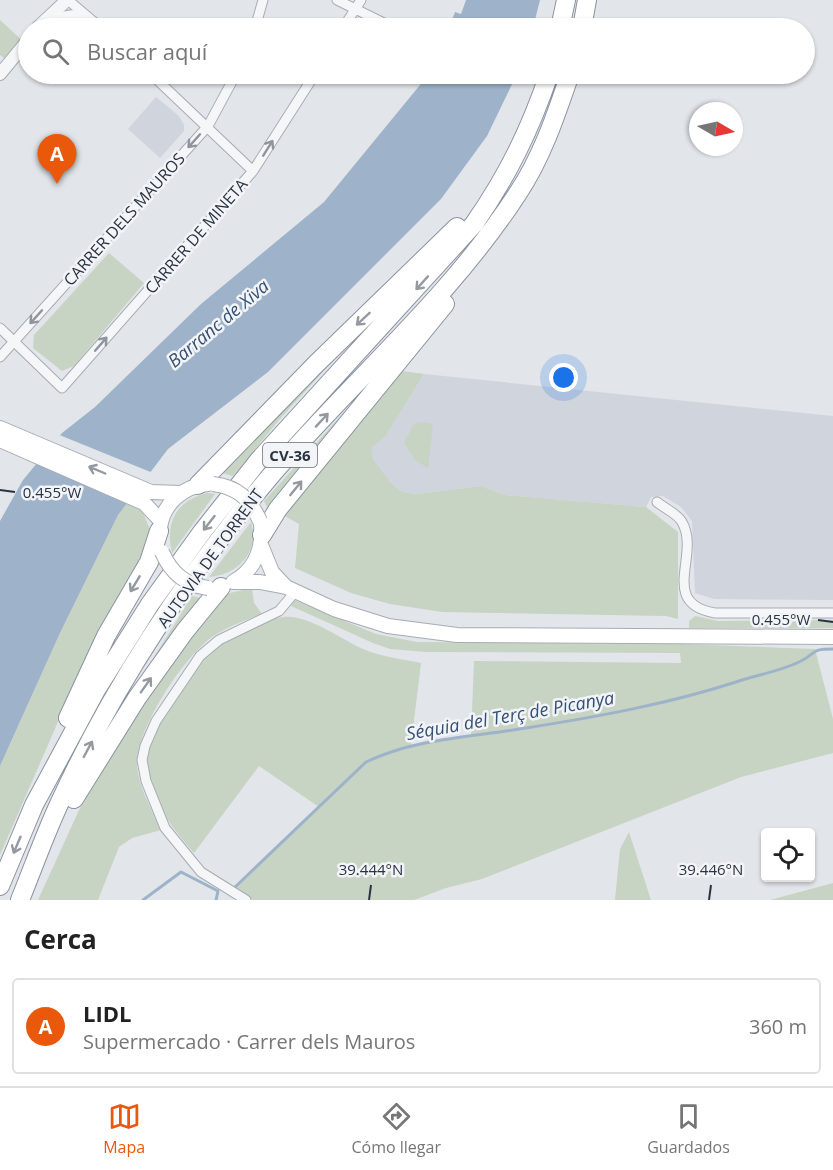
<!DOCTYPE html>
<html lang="es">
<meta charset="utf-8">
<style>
:root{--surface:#fff;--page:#f6f6f6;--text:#222;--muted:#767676;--line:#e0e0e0;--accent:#ea580c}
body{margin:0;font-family:"Open Sans",sans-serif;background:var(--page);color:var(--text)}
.controls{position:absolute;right:18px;bottom:18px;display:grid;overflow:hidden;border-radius:6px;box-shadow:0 2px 4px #0004}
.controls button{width:54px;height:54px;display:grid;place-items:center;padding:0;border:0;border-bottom:2px solid var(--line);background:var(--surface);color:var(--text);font:30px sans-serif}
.compass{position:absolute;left:689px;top:102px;width:54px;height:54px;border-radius:50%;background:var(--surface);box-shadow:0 2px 4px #0004;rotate:99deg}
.you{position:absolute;left:564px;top:378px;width:21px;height:21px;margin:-15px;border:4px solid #fff;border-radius:50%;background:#1a73e8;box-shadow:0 0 0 9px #1a73e833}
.badge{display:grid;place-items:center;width:39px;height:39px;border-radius:50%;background:var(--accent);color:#fff;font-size:20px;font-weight:700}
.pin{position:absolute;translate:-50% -50px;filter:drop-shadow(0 2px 3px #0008)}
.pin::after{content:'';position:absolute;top:32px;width:21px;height:18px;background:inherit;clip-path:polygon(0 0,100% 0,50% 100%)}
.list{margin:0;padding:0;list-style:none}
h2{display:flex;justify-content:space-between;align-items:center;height:78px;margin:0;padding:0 24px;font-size:26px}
h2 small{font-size:20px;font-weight:400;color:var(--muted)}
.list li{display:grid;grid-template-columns:39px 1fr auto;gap:18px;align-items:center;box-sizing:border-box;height:96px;margin:0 12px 12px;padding:0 12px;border:2px solid var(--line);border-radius:6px}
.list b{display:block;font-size:22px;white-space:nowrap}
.list p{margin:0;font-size:20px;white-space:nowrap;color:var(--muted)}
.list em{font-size:20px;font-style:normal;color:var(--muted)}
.icon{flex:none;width:33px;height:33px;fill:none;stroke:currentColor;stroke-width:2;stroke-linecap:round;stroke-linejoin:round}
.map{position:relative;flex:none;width:833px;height:900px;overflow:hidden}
.search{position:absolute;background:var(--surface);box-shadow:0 2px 4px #0004;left:18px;right:18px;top:18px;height:66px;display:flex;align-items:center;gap:15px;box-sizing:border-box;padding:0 21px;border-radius:33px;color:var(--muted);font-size:22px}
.sheet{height:186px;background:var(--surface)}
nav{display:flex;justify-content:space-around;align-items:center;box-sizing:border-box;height:84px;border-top:2px solid var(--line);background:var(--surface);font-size:16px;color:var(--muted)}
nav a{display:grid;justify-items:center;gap:3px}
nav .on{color:var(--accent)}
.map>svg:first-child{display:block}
.built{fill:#d0d4dc}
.green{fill:#c7d4c3}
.water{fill:#9eb3c9}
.pier{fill:#e2e5ea}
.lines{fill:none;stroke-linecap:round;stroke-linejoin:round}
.stream{stroke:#9eb3c9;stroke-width:3}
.minor-casing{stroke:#a7acb4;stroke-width:11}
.tertiary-casing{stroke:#a7acb4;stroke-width:14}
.secondary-casing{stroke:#a7acb4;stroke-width:16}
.motorway-casing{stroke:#8a92a1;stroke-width:20}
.minor{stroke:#f5f6f8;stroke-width:9}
.tertiary{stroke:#f5f6f8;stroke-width:12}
.secondary{stroke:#fff;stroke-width:14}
.motorway{stroke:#fff;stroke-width:18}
.secondary-bridge-casing{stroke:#a7acb4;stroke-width:16;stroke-linecap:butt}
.secondary-bridge{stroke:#fff;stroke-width:14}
.oneway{stroke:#90949d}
.oneway2{stroke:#9499a0}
.ticks{fill:none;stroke:#2a3342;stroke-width:2}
.labels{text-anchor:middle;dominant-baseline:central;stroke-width:5;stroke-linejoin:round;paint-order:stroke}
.shield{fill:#f2f4f8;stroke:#666d79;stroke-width:1.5}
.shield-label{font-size:15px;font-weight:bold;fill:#2a3342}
.street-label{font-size:16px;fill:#2a3342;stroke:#f2f4f8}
.water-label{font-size:18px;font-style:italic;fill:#355175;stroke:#f2f4f8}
.ticks-label{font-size:15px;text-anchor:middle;fill:#2a3342;stroke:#f2f4f8;stroke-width:5;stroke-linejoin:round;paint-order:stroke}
</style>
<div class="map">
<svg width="833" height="900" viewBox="0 0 833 900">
<rect width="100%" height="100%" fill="#e2e5ea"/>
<path class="built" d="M156,97L179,116L184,125V131L160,158L128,129Z
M424,374L833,416V600L714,599L695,593L692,521L681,507L663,496L651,497L646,507L505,495L481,486L417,494L403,492L393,485L373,459L372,448L386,436Z"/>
<path class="green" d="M0,20L26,44L10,63L0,55Z
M109,253L144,283L74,366L62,371L33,348L34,335Z
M371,319L279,420L233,476L222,473Z
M399,351L268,509L264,501Z
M402,371L424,374L386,436L372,448L373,459L393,485L403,492L417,494L481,486L505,495L646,507L678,532V619L666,616L442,612L390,604L351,593L295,568L299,524L283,515Z
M419,422L433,424L428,468L415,460L404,443L413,425Z
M207,493L215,494L172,553C165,522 176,501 207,493Z
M127,502L141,508L151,532L148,549L71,692L0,855V766L60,633L118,515Z
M251,522C260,552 238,575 209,577Z
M252,588L254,603L262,614C246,620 229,626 215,635C185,654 135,730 137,766C139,788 152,810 161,830L132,838L119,847L98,900H38L79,810L170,660L221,595Z
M192,596L202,598L110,728Z
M294,600L376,634L417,642L681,644L815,649L833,719V753L741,777L482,879L446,888L414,900H253L234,888L319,807L259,766L194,853C173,829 150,800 146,766C142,736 195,660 220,644C237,633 264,619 283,617C308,614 342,640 363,649C382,657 402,659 421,663L411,745L471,736L474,661L681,663L680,653L426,652L390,649L373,643L291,606Z
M695,616L718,621L833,620V628H689V621Z
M629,832L651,900H615L620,849Z
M833,883V900H770Z"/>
<path class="water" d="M466,0H540L533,28H449L455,12L461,14Z
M429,74H517L487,136L441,199L268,372L168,449L118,515L60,633L0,766V521L23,480L62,433L95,407L201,304L324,202Z"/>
<path class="pier" d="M57,434L153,473L130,503L35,461Z"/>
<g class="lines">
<path class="stream" d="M234,888L366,762C416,738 472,737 526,728C596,717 668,704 736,682C756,675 782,671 801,661C818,652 810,649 833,649
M143,900L181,872L218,891L216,900"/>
<g class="minor-casing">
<path id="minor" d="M68,0L101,28
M337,0L394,28
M46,19L83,13
M255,28L263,0
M343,28L361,0
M151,74L253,171
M0,328L62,388L253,171L315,74
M0,357L208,126L236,74
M657,502C664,508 678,514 682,522C701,555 658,603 715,613H833
M246,900L201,872L165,828L146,781L142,760L145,746L156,721L200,656L219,640L279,611L295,592"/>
</g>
<g class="tertiary-casing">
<path id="tertiary" d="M37,28L67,0
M0,74L28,40"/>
</g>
<g class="secondary-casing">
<path id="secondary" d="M0,428L151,492L181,493
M0,440L144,503L161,521
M160,528C163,503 184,486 208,484
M261,545L272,572L286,587
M233,582C255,570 263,549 261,525
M234,582H260L286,587L334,609L388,626L457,635L833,637"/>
</g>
<g class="motorway-casing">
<path id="motorway" d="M560,28L566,0
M582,28L587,0
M198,485L316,364L457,227
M262,535L278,509L445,304
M68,718L106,636L149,562L159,531
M74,799L137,698L185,631L221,587
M0,886L34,805L96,690L150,604L202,532L259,460L474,224C508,175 530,130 549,74
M20,900C33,868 45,834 60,802C114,685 189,572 273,473C354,379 450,298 518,193C542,157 556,115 570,74"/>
</g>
<use href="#minor" class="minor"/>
<use href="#tertiary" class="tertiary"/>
<use href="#secondary" class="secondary"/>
<use href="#motorway" class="motorway"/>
<g class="secondary-bridge-casing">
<path id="secondary-bridge" d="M213,484C238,487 250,499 260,521
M162,552C171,573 185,585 208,588"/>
</g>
<use href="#secondary-bridge" class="secondary-bridge"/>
</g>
<defs><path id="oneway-shaft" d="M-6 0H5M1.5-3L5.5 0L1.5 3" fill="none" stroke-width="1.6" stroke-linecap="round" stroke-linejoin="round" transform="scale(1.5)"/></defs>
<g class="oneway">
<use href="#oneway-shaft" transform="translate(194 141) rotate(132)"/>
<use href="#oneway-shaft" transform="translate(268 148) rotate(-58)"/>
<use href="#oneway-shaft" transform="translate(36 317) rotate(132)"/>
<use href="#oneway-shaft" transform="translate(101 344) rotate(-49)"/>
</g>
<g class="oneway2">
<use href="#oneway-shaft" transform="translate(422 283) rotate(132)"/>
<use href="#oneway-shaft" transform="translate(363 319) rotate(137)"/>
<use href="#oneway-shaft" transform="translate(322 420) rotate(-47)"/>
<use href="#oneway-shaft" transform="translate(97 470) rotate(-157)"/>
<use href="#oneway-shaft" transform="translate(296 488) rotate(-51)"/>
<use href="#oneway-shaft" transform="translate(209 523) rotate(128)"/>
<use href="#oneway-shaft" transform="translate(135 584) rotate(121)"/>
<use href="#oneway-shaft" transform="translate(146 685) rotate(-55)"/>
<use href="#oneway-shaft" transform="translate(88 749) rotate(-62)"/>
<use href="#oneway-shaft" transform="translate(17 845) rotate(113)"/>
</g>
<path class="ticks" d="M0,490L15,492M818,620L833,622M369,900L371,885M709,900L711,885"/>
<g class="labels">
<rect class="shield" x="263" y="443" width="54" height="24" rx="4.5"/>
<g class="shield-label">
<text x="290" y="455">CV-36</text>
</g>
<g class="street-label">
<text transform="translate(124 219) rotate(-48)">CARRER DELS MAUROS</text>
<text transform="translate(196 236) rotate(-49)">CARRER DE MINETA</text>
<text transform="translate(210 558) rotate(-54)">AUTOVIA DE TORRENT</text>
</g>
<g class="water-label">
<text transform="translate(218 323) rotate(-40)">Barranc de Xiva</text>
<text transform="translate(510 715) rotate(-10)">Séquia del Terç de Picanya</text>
</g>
</g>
<g class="ticks-label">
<text x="52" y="498">0.455°W</text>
<text x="781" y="625">0.455°W</text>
<text x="371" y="875">39.444°N</text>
<text x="711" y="875">39.446°N</text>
</g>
</svg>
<div class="controls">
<button><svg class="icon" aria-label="locate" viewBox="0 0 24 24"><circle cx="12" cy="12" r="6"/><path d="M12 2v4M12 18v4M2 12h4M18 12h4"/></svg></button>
</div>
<svg class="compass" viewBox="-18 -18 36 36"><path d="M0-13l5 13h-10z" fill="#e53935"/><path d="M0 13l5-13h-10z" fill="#767676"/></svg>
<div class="you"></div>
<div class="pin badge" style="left:57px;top:184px">A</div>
<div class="search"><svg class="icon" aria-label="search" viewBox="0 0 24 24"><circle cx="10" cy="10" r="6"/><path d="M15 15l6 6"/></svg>Buscar aquí</div>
</div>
<section class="sheet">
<h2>Cerca<small></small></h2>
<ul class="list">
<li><span class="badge">A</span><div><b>LIDL</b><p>Supermercado · Carrer dels Mauros</p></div><em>360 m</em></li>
</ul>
</section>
<nav>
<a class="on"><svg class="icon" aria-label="map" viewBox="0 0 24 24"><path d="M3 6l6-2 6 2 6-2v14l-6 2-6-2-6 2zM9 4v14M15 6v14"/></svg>Mapa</a>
<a><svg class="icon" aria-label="directions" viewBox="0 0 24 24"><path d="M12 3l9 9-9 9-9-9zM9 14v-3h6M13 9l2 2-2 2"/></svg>Cómo llegar</a>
<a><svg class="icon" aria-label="saved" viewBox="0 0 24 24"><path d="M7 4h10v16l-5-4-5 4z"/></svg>Guardados</a>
</nav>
